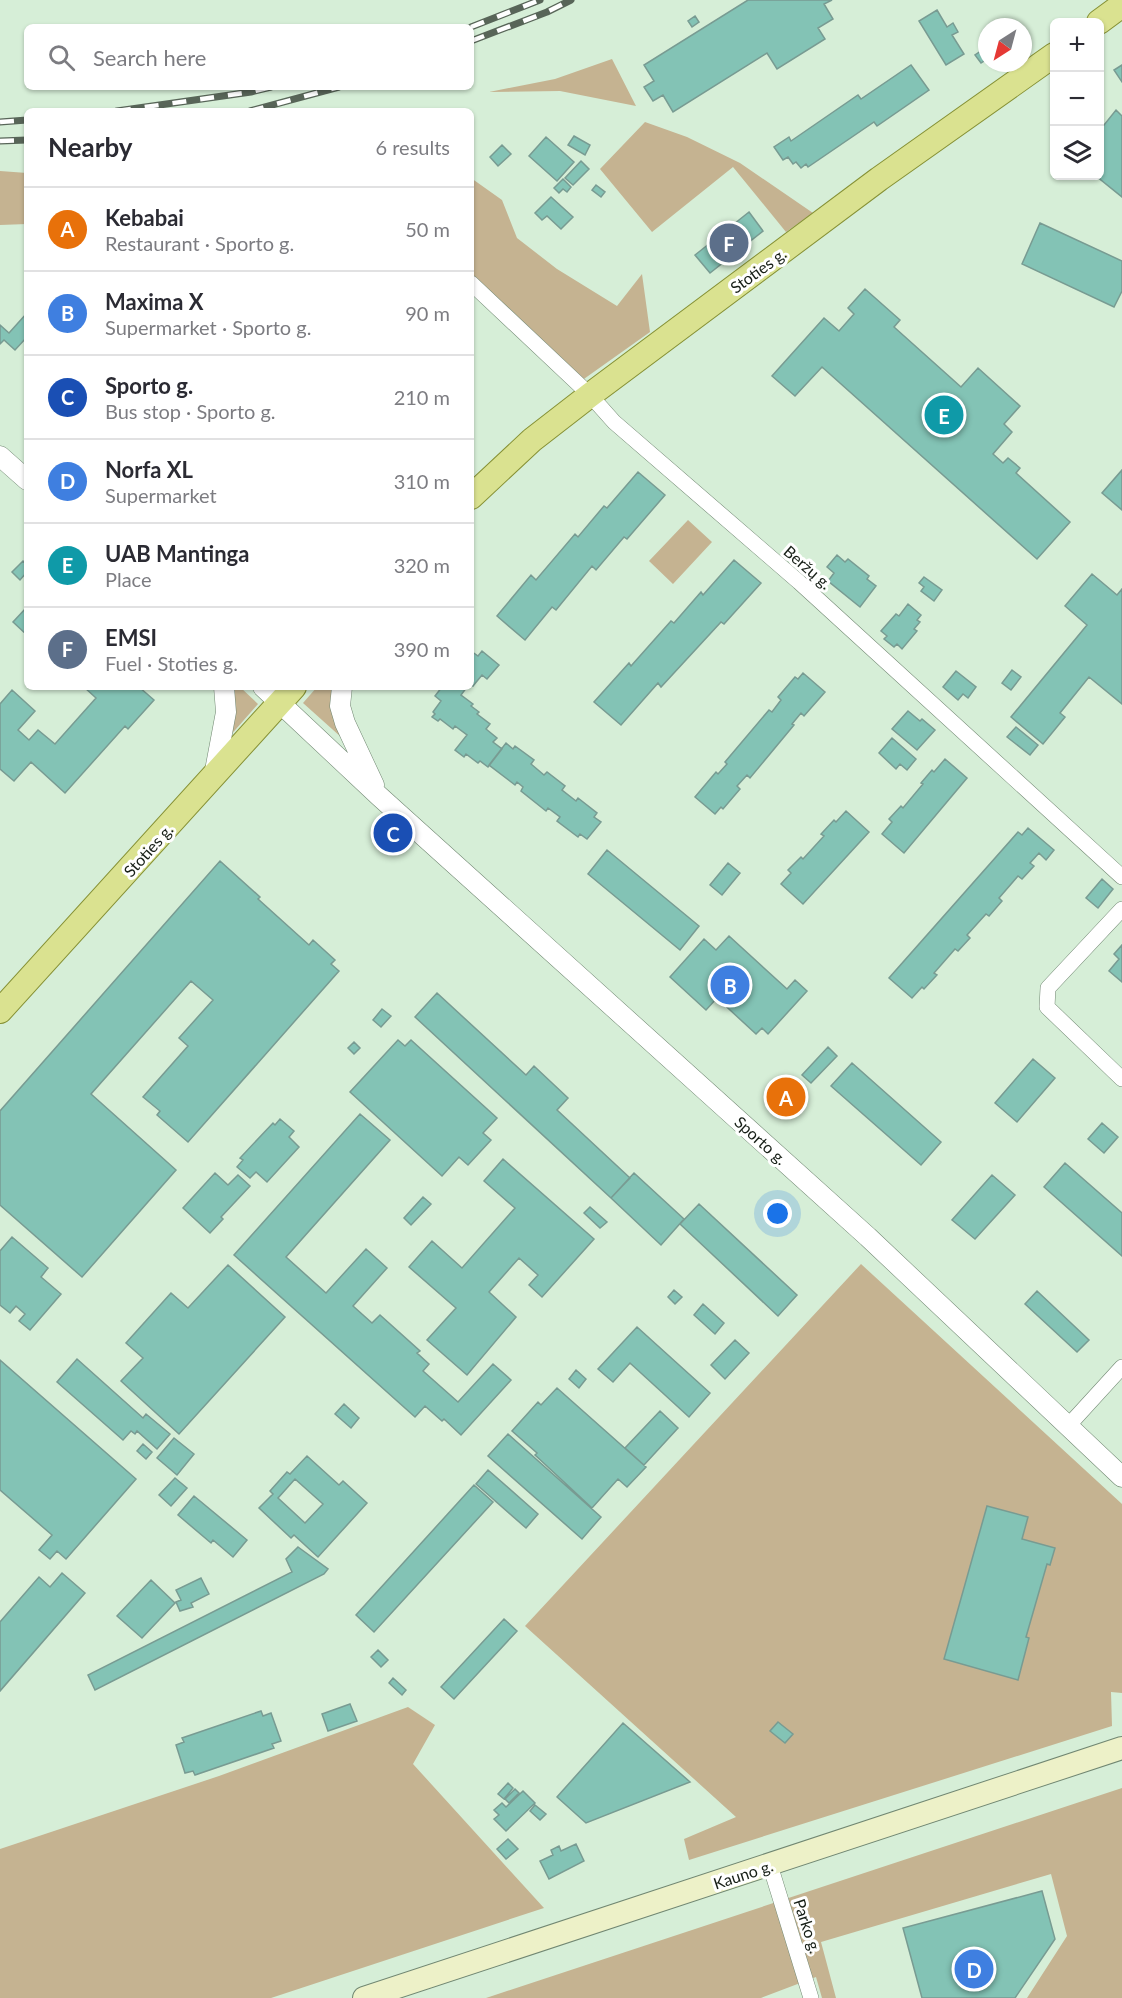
<!DOCTYPE html>
<meta charset="utf-8">
<style>
:root{--surface:#fff;--page:#f2f2f3;--text:#2b2b33;--muted:#7c7c81;--line:#e1e1e2;--accent:#2563eb}
body{margin:0;font-family:Lato,sans-serif;background:var(--page);color:var(--text)}
.controls{position:absolute;right:18px;top:18px;display:grid;overflow:hidden;border-radius:9px;box-shadow:0 2px 4px #0004}
.controls button{width:54px;height:54px;display:grid;place-items:center;padding:0;border:0;border-bottom:2px solid var(--line);background:var(--surface);color:var(--text);font:30px sans-serif}
.compass{position:absolute;left:978px;top:18px;width:54px;height:54px;border-radius:50%;background:var(--surface);box-shadow:0 2px 4px #0004;rotate:216deg}
.you{position:absolute;left:778px;top:1214px;width:21px;height:21px;margin:-15px;border:4px solid #fff;border-radius:50%;background:#1a73e8;box-shadow:0 0 0 9px #1a73e833}
.badge{display:grid;place-items:center;width:39px;height:39px;border-radius:50%;background:var(--accent);color:#fff;font-size:20px;font-weight:700}
.pin{position:absolute;translate:-50% -50%;border:3px solid #fff;box-shadow:0 2px 6px #0006}
.list{margin:0;padding:0;list-style:none}
h2{display:flex;justify-content:space-between;align-items:center;height:78px;margin:0;padding:0 24px;font-size:26px}
h2 small{font-size:20px;font-weight:400;color:var(--muted)}
.list li{display:grid;grid-template-columns:39px 1fr auto;gap:18px;align-items:center;box-sizing:border-box;height:84px;padding:0 24px;border-top:2px solid var(--line)}
.list b{display:block;font-size:22px;white-space:nowrap}
.list p{margin:0;font-size:20px;white-space:nowrap;color:var(--muted)}
.list em{font-size:20px;font-style:normal;color:var(--muted)}
.icon{flex:none;width:33px;height:33px;fill:none;stroke:currentColor;stroke-width:2;stroke-linecap:round;stroke-linejoin:round}
.map{position:relative;flex:none;width:1122px;height:1998px;overflow:hidden}
.search{position:absolute;background:var(--surface);box-shadow:0 2px 4px #0004;left:24px;top:24px;width:450px;height:66px;display:flex;align-items:center;gap:15px;box-sizing:border-box;padding:0 21px;border-radius:9px;color:var(--muted);font-size:22px}
.panel{position:absolute;background:var(--surface);box-shadow:0 2px 4px #0004;left:24px;top:108px;width:450px;height:582px;border-radius:9px}
.map>svg:first-child{display:block}
.green{fill:#c5b391}
.building{fill:#83c3b5;stroke:#789b92;stroke-width:1.5;fill-rule:evenodd}
.lines{fill:none;stroke-linecap:round;stroke-linejoin:round}
.minor-casing{stroke:#718772;stroke-width:16}
.tertiary-casing{stroke:#718772;stroke-width:21}
.secondary-casing{stroke:#718772;stroke-width:24}
.primary-casing{stroke:#869135;stroke-width:26}
.minor{stroke:#fff;stroke-width:15}
.tertiary{stroke:#fff;stroke-width:20}
.secondary{stroke:#edf1c8;stroke-width:22}
.primary{stroke:#dae290;stroke-width:24}
.rail-casing{stroke:#586558;stroke-width:7}
.rail{stroke:#fff;stroke-width:4.5;stroke-dasharray:14;stroke-linecap:butt}
.labels{text-anchor:middle;dominant-baseline:central;stroke-width:6;stroke-linejoin:round;paint-order:stroke}
.street-label{font-size:16px;fill:#161e16;stroke:#fff}
</style>
<div class="map">
<svg width="1122" height="1998" viewBox="0 0 1122 1998">
<rect width="100%" height="100%" fill="#d6eed7"/>
<path class="green" d="M612,59L636,106L560,91L489,92L555,79Z
M645,122L687,137L740,163L813,213L786,232L733,167L652,232L600,169Z
M0,171L27,173V224L0,225Z
M471,178L502,200L517,238L557,269L617,306L642,274L650,332L574,386L471,292Z
M688,520L712,542L673,584L649,561Z
M231,687H240L258,704L229,737Z
M317,687H336L351,746L303,703Z
M861,1264L1122,1504V1693L1111,1692L1112,1726L689,1860L684,1839L736,1817L525,1626Z
M408,1707L435,1725L413,1764L544,1908L271,1998H0V1849L219,1776Z
M1122,1788V1998H1027L1067,1936L1051,1874L821,1942L836,1998H822L816,1977L761,1998H486Z"/>
<path class="building" d="M748,0H832L824,4L833,19L818,28L825,39L777,69L767,53L673,112L663,95L653,101L644,87L654,81L644,65Z
M937,10L947,27L953,23L958,32L952,35L964,54L946,65L919,21Z
M695,16L699,22L692,27L688,21Z
M987,47V59L981,63L975,55Z
M911,65L929,90L877,126L874,122L808,167L806,164L801,168L796,162L793,164L788,157L783,160L774,147L789,137L791,141L858,95L861,99Z
M1122,65V82L1114,70Z
M1116,110L1122,116V197L1096,176H1100V130Z
M574,136L590,145L585,155L568,145Z
M546,137L574,162L557,181L529,156Z
M502,145L511,154L498,166L490,157Z
M581,161L589,169L573,185L565,178Z
M563,179L571,187L567,192L563,189L559,193L554,188Z
M596,185L605,192L601,197L592,190Z
M551,197L573,217L561,229L547,216L542,220L535,213Z
M749,212L763,231L710,273L695,255Z
M1040,223L1122,261V291L1114,307L1022,264Z
M865,289L900,320L894,327L961,387L978,368L1020,406L1004,424L1012,432L993,454L1003,463L1008,458L1020,468L1016,473L1070,522L1037,559L822,367L795,396L772,376L824,318L839,331L854,314L848,308Z
M27,313V337L15,350L4,340L0,344V325L9,333Z
M1122,470V510L1102,493Z
M638,472L665,495L627,539L624,537L596,570L592,566L556,610L552,607L525,640L497,616L531,575L536,580L575,534L578,537L604,506L607,508Z
M837,555L845,562L848,559L869,576L867,579L876,586L860,607L828,581L834,573L827,567Z
M734,560L761,583L724,624L721,622L661,687L658,683L621,725L594,702L629,663L631,666L671,621L674,623L701,592L703,595Z
M23,561L27,565V572L20,580L12,572Z
M1092,574L1117,595L1122,589V704L1089,677L1060,713L1065,717L1043,744L1011,717L1087,625L1065,606Z
M924,577L942,590L934,601L921,591L924,587L919,583Z
M908,604L921,615L917,620L920,622L914,629L917,631L902,649L897,644L894,647L884,639L887,636L881,631L896,614L899,616Z
M27,607V635L13,622Z
M471,651L478,656L482,651L499,665L487,679L482,675L473,686L471,685Z
M1012,670L1021,677L1011,690L1002,683Z
M956,671L976,687L968,698L963,694L958,700L943,687Z
M803,673L825,692L804,716L801,713L792,724L794,725L750,778L747,775L737,786L740,789L723,809L721,807L715,814L695,797L716,772L718,774L727,764L725,762L769,710L772,712L781,700L778,697L795,677L798,679Z
M84,687H139L154,700L128,729L125,726L65,793L31,762L14,781L0,769V704L12,690L35,711L18,730L29,740L38,730L55,744L96,698Z
M442,687H467L461,695L473,704L471,706L479,712L477,714L490,724L486,729L497,738L493,742L502,749L488,767L480,761L478,763L466,754L464,757L455,750L467,735L455,726L453,729L440,719L438,721L432,717L435,714L433,712L441,701L435,696Z
M908,711L920,721L922,719L935,730L917,750L892,729Z
M1016,727L1038,745L1030,755L1007,737Z
M892,738L916,759L907,770L900,764L896,769L879,753Z
M506,743L513,749L515,746L534,760L531,764L544,775L547,772L565,786L562,790L576,801L578,798L597,813L594,817L601,822L587,839L580,834L578,837L557,821L560,817L548,808L546,811L521,791L523,787L517,782L515,785L489,765Z
M945,759L967,778L904,853L882,834L892,822L889,819L901,806L903,808L923,784L921,783L932,770L934,772Z
M846,811L869,832L803,904L781,884L791,873L788,870L801,857L803,859L824,836L821,834L834,820L836,822Z
M1028,828L1054,850L1046,860L1039,853L1030,863L1034,866L1022,879L1018,876L999,898L1002,901L989,916L986,914L967,935L970,938L958,951L955,949L934,973L937,975L924,989L922,987L912,998L889,978L1018,832L1022,835Z
M607,850L699,926L680,950L588,874Z
M220,861L260,897L258,899L309,945L313,940L335,960L331,964L339,971L188,1142L157,1115L160,1111L143,1097L188,1046L179,1038L213,1000L191,981L91,1094L176,1170L82,1277L0,1205V1111Z
M728,863L740,873L722,895L710,885Z
M1102,879L1113,889L1098,908L1086,898Z
M729,936L787,989L795,980L807,991L768,1034L762,1028L756,1034L717,998L706,1010L670,977L704,939L716,950Z
M1122,945V982L1109,971L1119,959L1114,954Z
M437,993L526,1075L534,1066L568,1098L557,1110L630,1178L611,1198L415,1017Z
M382,1009L391,1016L381,1027L373,1020Z
M398,1040L405,1046L411,1040L497,1118L483,1133L491,1140L468,1165L459,1157L442,1176L350,1092Z
M354,1042L360,1048L354,1054L348,1048Z
M828,1047L837,1056L811,1083L802,1075Z
M1033,1059L1055,1078L1017,1122L995,1103Z
M852,1063L941,1142L921,1165L831,1086Z
M787,1086L796,1094L784,1107L775,1099Z
M360,1114L390,1140L286,1257L326,1293L366,1249L387,1268L353,1306L372,1323L380,1315L420,1351L417,1353L429,1364L423,1371L458,1402L493,1364L511,1380L461,1435L444,1419L442,1421L425,1406L415,1417L234,1255Z
M280,1119L294,1131L289,1137L299,1147L267,1182L256,1172L250,1178L237,1167L243,1160L240,1158L273,1123L275,1125Z
M1102,1123L1118,1137L1104,1153L1088,1139Z
M503,1159L594,1239L542,1297L529,1285L538,1275L519,1258L489,1292L516,1317L467,1375L427,1340L456,1308L409,1267L432,1241L462,1268L515,1208L484,1181Z
M1065,1163L1122,1213V1256L1044,1187Z
M215,1173L228,1185L238,1175L250,1186L221,1217L223,1219L210,1233L183,1208Z
M634,1173L684,1219L661,1245L611,1198Z
M992,1175L1015,1195L975,1239L952,1220Z
M423,1197L431,1204L411,1225L404,1218Z
M699,1204L797,1295L778,1316L680,1224Z
M590,1207L607,1222L600,1228L584,1213Z
M12,1237L48,1268L41,1277L61,1294L30,1330L19,1321L25,1314L16,1306L10,1313L0,1305V1251Z
M228,1265L285,1317L179,1434L121,1381L143,1358L126,1343L171,1293L188,1308Z
M674,1290L682,1297L675,1304L668,1297Z
M1037,1291L1089,1340L1077,1352L1025,1304Z
M703,1304L724,1323L715,1334L694,1315Z
M637,1327L710,1393L689,1417L630,1363L613,1382L598,1369Z
M735,1340L749,1353L725,1379L711,1365Z
M77,1359L143,1418L146,1414L170,1434L157,1449L137,1431L135,1434L131,1431L123,1440L57,1382Z
M0,1360L136,1479L66,1559L57,1551L50,1559L39,1550L52,1535L0,1490Z
M576,1370L586,1379L579,1388L569,1379Z
M557,1388L646,1467L627,1487L618,1479L592,1508L535,1455L537,1453L512,1431L538,1402L541,1405Z
M344,1404L359,1418L351,1428L335,1414Z
M660,1411L678,1428L644,1465L625,1448Z
M508,1434L601,1517L582,1539L488,1456Z
M174,1438L194,1454L177,1475L157,1458Z
M143,1444L152,1452L146,1459L137,1451Z
M307,1456L339,1485L343,1481L367,1503L318,1557L294,1535L291,1538L259,1508L273,1494L270,1491L287,1472L290,1474ZM295,1479L323,1504L305,1523L278,1498Z
M488,1470L538,1514L526,1528L476,1484Z
M175,1478L187,1488L171,1506L159,1495Z
M474,1485L493,1502L374,1632L356,1615Z
M194,1496L247,1540L233,1557L213,1540L211,1543L178,1515Z
M987,1506L1028,1517L1022,1539L1055,1548L1050,1565L1047,1564L1026,1637L1029,1638L1018,1680L944,1659Z
M298,1547L328,1569L324,1574L95,1690L88,1675L292,1572L286,1559Z
M62,1573L85,1593L0,1691V1622L39,1577L50,1587Z
M201,1578L209,1594L191,1603L193,1607L180,1611L176,1602L181,1600L176,1590Z
M151,1580L175,1603L142,1638L117,1616Z
M504,1619L517,1631L454,1699L441,1687Z
M378,1650L388,1660L381,1667L371,1657Z
M393,1678L406,1690L402,1695L389,1683Z
M350,1704L357,1721L328,1731L322,1714Z
M261,1711L263,1716L271,1713L281,1741L272,1744L274,1748L195,1775L193,1771L185,1773L176,1745L184,1742L182,1738Z
M778,1722L793,1734L785,1743L770,1731Z
M623,1723L690,1782L586,1823L557,1797Z
M508,1783L513,1788L504,1799L498,1794Z
M515,1789L519,1793L509,1803L505,1799Z
M523,1791L535,1803L506,1831L494,1819L499,1815L494,1810L502,1803L506,1807Z
M535,1805L546,1814L540,1820L530,1811Z
M508,1839L518,1849L506,1859L497,1849Z
M576,1844L584,1861L549,1879L540,1861L553,1855L551,1850L559,1846L561,1851Z
M1042,1891L1055,1939L1015,1998H922L903,1928Z"/>
<g class="lines">
<g class="minor-casing">
<path id="minor" d="M471,283L590,395L614,422L799,582L1122,877
M1122,909L1048,988L1047,1007L1122,1079
M1069,1425L1122,1367
M770,1865L811,1998"/>
</g>
<g class="tertiary-casing">
<path id="tertiary" d="M0,456L27,480
M263,687L379,796L868,1237L1122,1477
M342,687L340,706L345,723L374,785
M214,776L226,712L224,687"/>
</g>
<g class="secondary-casing">
<path id="secondary" d="M364,1998L1122,1748"/>
</g>
<g class="primary-casing">
<path id="primary" d="M1099,22L1122,5
M471,497L532,440L590,395L879,179L1054,55
M0,1011L294,687"/>
</g>
<use href="#minor" class="minor"/>
<use href="#tertiary" class="tertiary"/>
<use href="#secondary" class="secondary"/>
<use href="#primary" class="primary"/>
<g class="rail-casing">
<path id="rail" d="M471,27L540,0
M471,41L547,12L571,0
M117,111L251,92L271,87
M250,111L339,87
M0,122L27,120
M0,141L27,140"/>
</g>
<use href="#rail" class="rail"/>
</g>
<g class="labels">
<g class="street-label">
<text transform="translate(758 270) rotate(-36)">Stoties g.</text>
<text transform="translate(808 567) rotate(41)">Beržų g.</text>
<text transform="translate(148 850) rotate(-48)">Stoties g.</text>
<text transform="translate(761 1140) rotate(42)">Sporto g.</text>
<text transform="translate(743 1874) rotate(-18)">Kauno g.</text>
<text transform="translate(808 1926) rotate(72)">Parko g.</text>
</g>
</g>
</svg>
<div class="controls">
<button>+</button>
<button>−</button>
<button><svg class="icon" aria-label="layers" viewBox="0 0 24 24"><path d="M12 4l9 5-9 5-9-5zM3 14l9 5 9-5"/></svg></button>
</div>
<svg class="compass" viewBox="-18 -18 36 36"><path d="M0-13l5 13h-10z" fill="#e53935"/><path d="M0 13l5-13h-10z" fill="#7c7c81"/></svg>
<div class="you"></div>
<div class="pin badge" style="left:786px;top:1097px;background:#e8710a">A</div>
<div class="pin badge" style="left:730px;top:985px;background:#3f7fe0">B</div>
<div class="pin badge" style="left:393px;top:833px;background:#1a4fb4">C</div>
<div class="pin badge" style="left:974px;top:1969px;background:#3f7fe0">D</div>
<div class="pin badge" style="left:944px;top:415px;background:#0f9aa8">E</div>
<div class="pin badge" style="left:729px;top:243px;background:#5c6f8a">F</div>
<div class="search"><svg class="icon" aria-label="search" viewBox="0 0 24 24"><circle cx="10" cy="10" r="6"/><path d="M15 15l6 6"/></svg>Search here</div>
<section class="panel">
<h2>Nearby<small>6 results</small></h2>
<ul class="list">
<li><span class="badge" style="background:#e8710a">A</span><div><b>Kebabai</b><p>Restaurant · Sporto g.</p></div><em>50 m</em></li>
<li><span class="badge" style="background:#3f7fe0">B</span><div><b>Maxima X</b><p>Supermarket · Sporto g.</p></div><em>90 m</em></li>
<li><span class="badge" style="background:#1a4fb4">C</span><div><b>Sporto g.</b><p>Bus stop · Sporto g.</p></div><em>210 m</em></li>
<li><span class="badge" style="background:#3f7fe0">D</span><div><b>Norfa XL</b><p>Supermarket</p></div><em>310 m</em></li>
<li><span class="badge" style="background:#0f9aa8">E</span><div><b>UAB Mantinga</b><p>Place</p></div><em>320 m</em></li>
<li><span class="badge" style="background:#5c6f8a">F</span><div><b>EMSI</b><p>Fuel · Stoties g.</p></div><em>390 m</em></li>
</ul>
</section>
</div>
